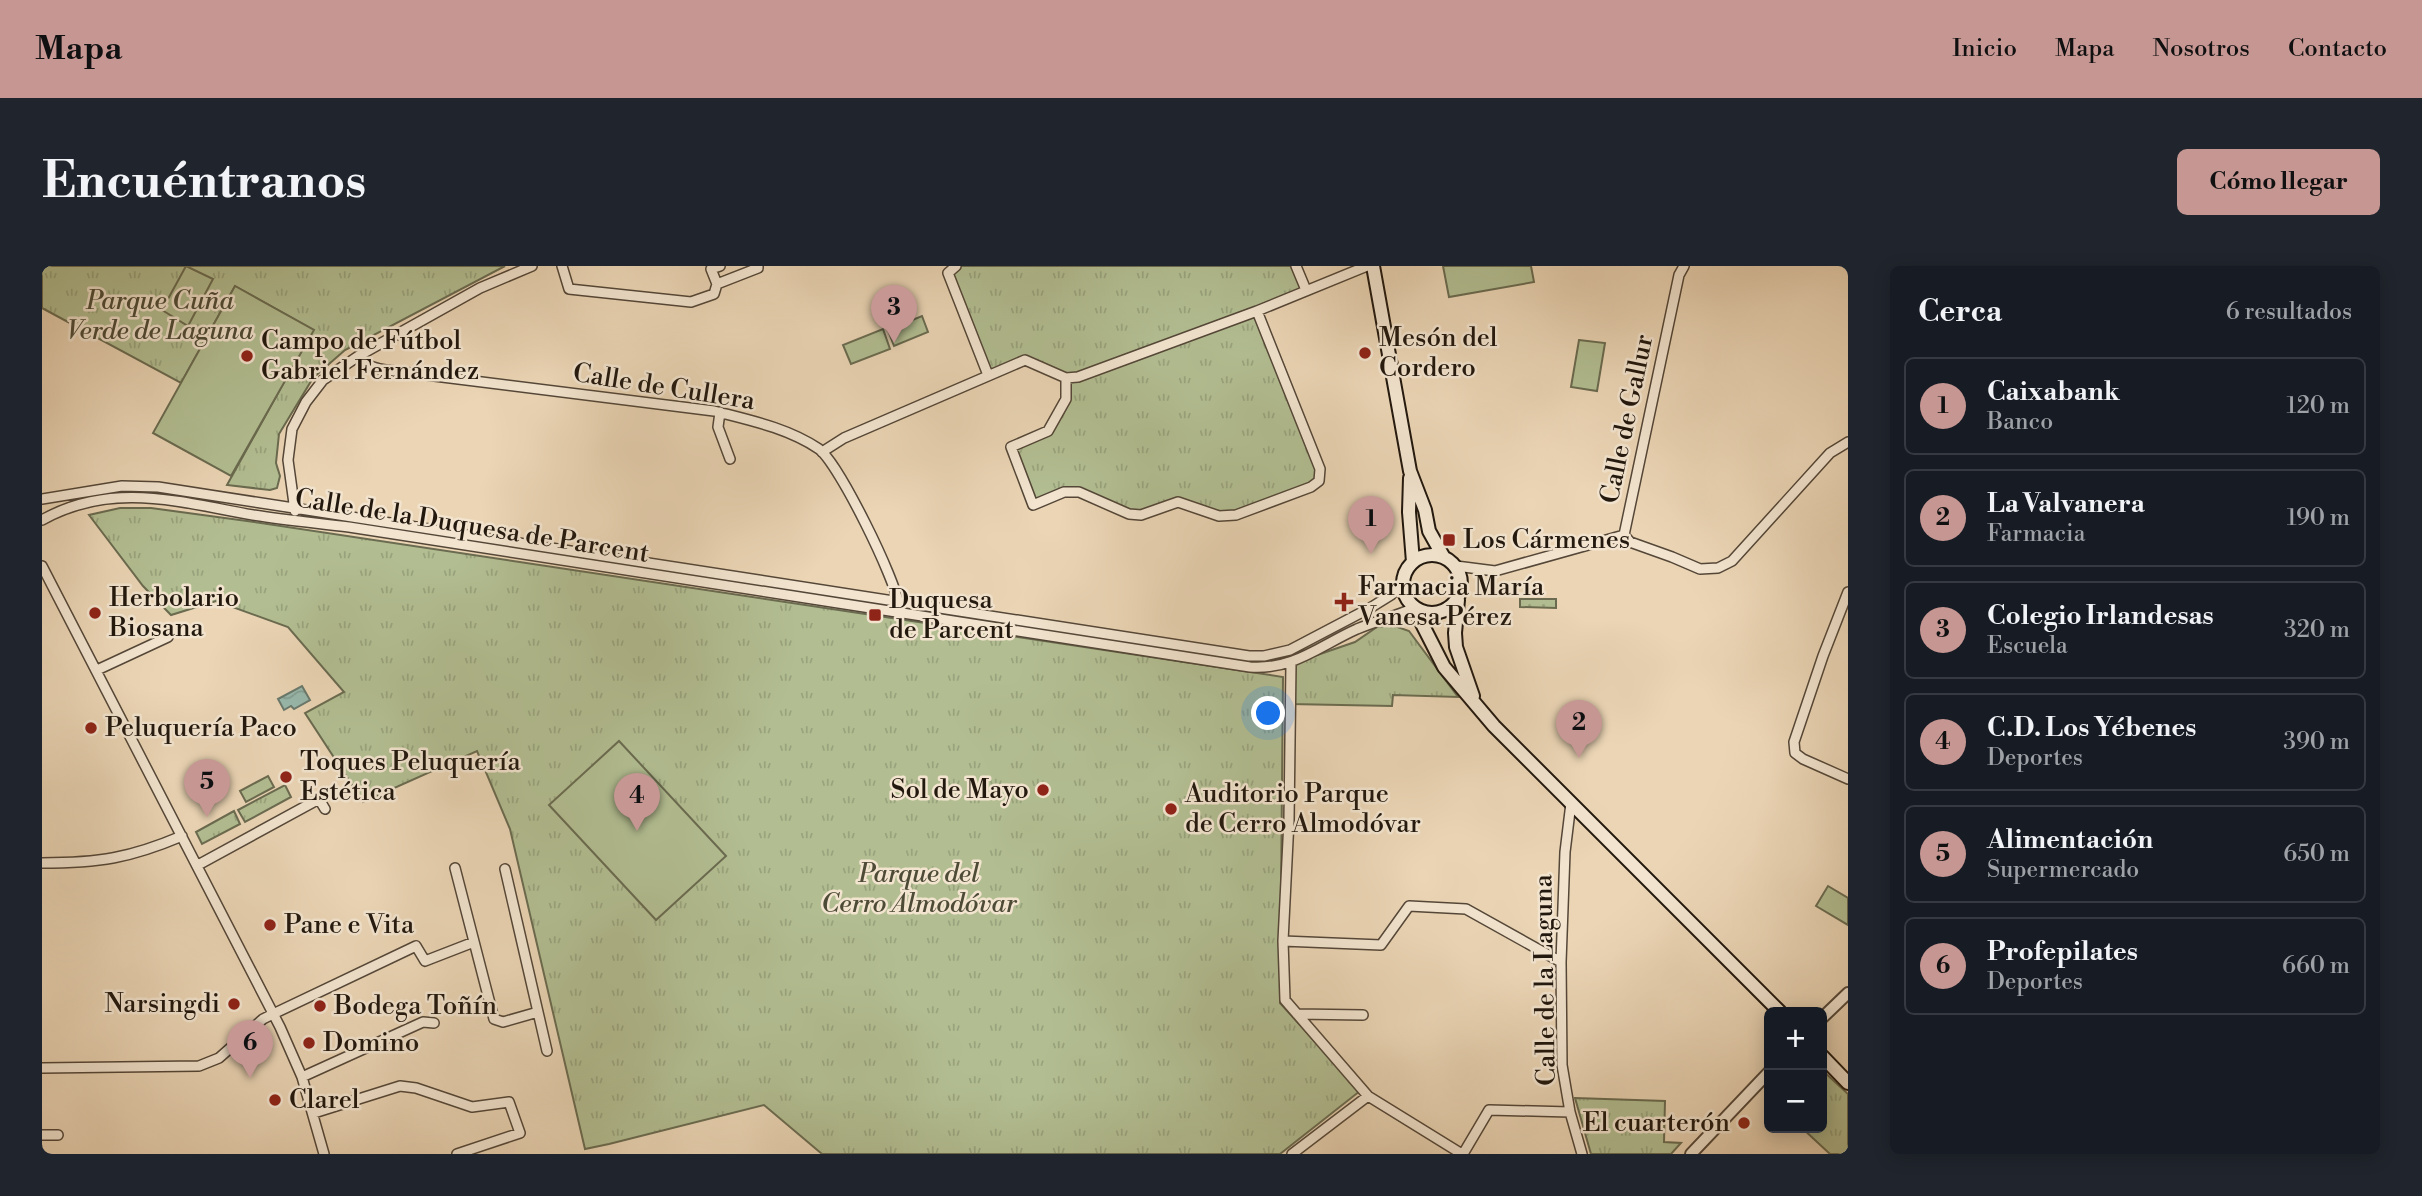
<!DOCTYPE html>
<html lang="es">
<meta charset="utf-8">
<style>
:root{--surface:#171b24;--page:#20242c;--text:#f1f3f6;--muted:#9ea1a6;--line:#363941;--accent:#c59692}
body{margin:0;font-family:"Libre Bodoni",serif;background:var(--page);color:var(--text)}
.controls{position:absolute;right:21px;bottom:21px;display:grid;overflow:hidden;border-radius:10px;box-shadow:0 4px 18px #0003}
.controls button{width:63px;height:63px;display:grid;place-items:center;padding:0;border:0;border-bottom:2px solid var(--line);background:var(--surface);color:var(--text);font:35px sans-serif}
.you{position:absolute;left:1227px;top:448px;width:24px;height:24px;margin:-18px;border:5px solid #fff;border-radius:50%;background:#1a73e8;box-shadow:0 0 0 10px #1a73e833}
.badge{display:grid;place-items:center;width:46px;height:46px;border-radius:50%;background:var(--accent);color:#111;font-size:23px;font-weight:700}
.pin{position:absolute;translate:-50% -58px;filter:drop-shadow(0 2px 4px #0008)}
.pin::after{content:'';position:absolute;top:37px;width:24px;height:21px;background:inherit;clip-path:polygon(0 0,100% 0,50% 100%)}
.list{margin:0;padding:0;list-style:none}
h2{display:flex;justify-content:space-between;align-items:center;height:91px;margin:0;padding:0 28px;font-size:30px}
h2 small{font-size:23px;font-weight:400;color:var(--muted)}
.list li{display:grid;grid-template-columns:46px 1fr auto;gap:21px;align-items:center;box-sizing:border-box;height:98px;margin:0 14px 14px;padding:0 14px;border:2px solid var(--line);border-radius:10px}
.list b{display:block;font-size:26px;white-space:nowrap}
.list p{margin:0;font-size:23px;white-space:nowrap;color:var(--muted)}
.list em{font-size:23px;font-style:normal;color:var(--muted)}
.map{position:relative;flex:none;width:1806px;height:888px;overflow:hidden;border-radius:10px}
header{display:flex;align-items:center;gap:42px;box-sizing:border-box;height:98px;padding:0 35px;background:var(--accent);color:#111}
header strong{font-size:33px}
nav{display:flex;gap:38px;margin-inline-start:auto;font-size:24px}
.intro{display:flex;align-items:center;justify-content:space-between;box-sizing:border-box;height:168px;padding:0 42px}
h1{margin:0;font-size:49px}
.button{padding:18px 32px;border-radius:10px;background:var(--accent);color:#111;font-size:24px;font-weight:700}
main{display:flex;gap:42px;padding:0 42px}
aside{flex:1;background:var(--surface);border-radius:10px;box-shadow:0 4px 18px #0003}
.map>svg:first-child{display:block}
.grass{fill:url(#grass-tufts);stroke:#6a6b50;stroke-width:2}
.garden{fill:url(#garden-dots);stroke:#6a6b50;stroke-width:2}
.pitch{fill:#b2be92;stroke:#6a6b50;stroke-width:2}
.water{fill:url(#water-waves);stroke:#69796d;stroke-width:2}
.lines{fill:none;stroke-linecap:round;stroke-linejoin:round}
.minor-casing{stroke:#544738;stroke-width:12}
.tertiary-casing{stroke:#544738;stroke-width:14}
.secondary-casing{stroke:#22180e;stroke-width:16}
.minor{stroke:#f2e4cf;stroke-width:9}
.tertiary{stroke:#f2e4cf;stroke-width:10}
.secondary{stroke:#f2e4cf;stroke-width:12}
.poi-dot{fill:#8f2418;stroke:#f2e4cf;stroke-width:2.5}
.labels{text-anchor:middle;dominant-baseline:central;stroke-width:5;stroke-linejoin:round;paint-order:stroke}
.park-label{font-size:26px;font-style:italic;fill:#4d4a36;stroke:#f2e4cf}
.poi-label{font-size:26px;fill:#22180e;stroke:#f2e4cf;text-anchor:start}
.street-label{font-size:26px;fill:#22180e;stroke:#f2e4cf}
</style>
<header>
<strong>Mapa</strong>
<nav><a>Inicio</a><a>Mapa</a><a>Nosotros</a><a>Contacto</a></nav>
</header>
<div class="intro"><h1>Encuéntranos</h1><a class="button">Cómo llegar</a></div>
<main>
<div class="map">
<svg width="1806" height="888" viewBox="0 0 1806 888">
<defs>
<pattern id="grass-tufts" width="24" height="20" patternUnits="userSpaceOnUse" patternTransform="scale(1.75)"><rect width="24" height="20" fill="#b2be92"/><path d="M3 7l-1-3M5 7V3M7 7l1-3M15 17l-1-3M17 17v-4M19 17l1-3" fill="none" stroke="#99a37d"/></pattern>
<pattern id="garden-dots" width="8" height="8" patternUnits="userSpaceOnUse" patternTransform="scale(1.75)"><rect width="8" height="8" fill="#b2be92"/><path d="M2 2h.1M6 6h.1" fill="none" stroke="#99a37d" stroke-width="1.8" stroke-linecap="round"/></pattern>
<pattern id="water-waves" width="16" height="10" patternUnits="userSpaceOnUse" patternTransform="scale(1.75)"><rect width="16" height="10" fill="#98b9ad"/><path d="M0 5q4-4 8 0t8 0" fill="none" stroke="#839e94"/></pattern>
</defs>
<rect width="100%" height="100%" fill="#ebd5b5"/>
<filter id="stains"><feTurbulence type="fractalNoise" baseFrequency=".00286" numOctaves="4"/><feColorMatrix values="0 0 0 0 .2 0 0 0 0 .09 0 0 0 0 .02 0 0 0 .5 -.17"/></filter>
<radialGradient id="worn" r=".72"><stop offset=".6" stop-color="#630" stop-opacity="0"/><stop offset="1" stop-color="#630" stop-opacity=".3"/></radialGradient>
<path class="grass" d="M0,0H463L303,84L271,112L237,168L234,197L238,210L235,222L228,224L185,219L271,64L193,20L139,117L0,42Z
M914,0H1254L1264,24L1216,45L1278,203L1277,215L1177,250L1136,236L1099,249L1037,226L991,239L969,181L1006,165L1024,133V112L983,94L946,109L906,7Z
M78,242H109L205,255L1241,411L1238,737L1318,825L1238,888H780L722,839L567,878L543,883L468,563L435,485L321,536L263,447L302,426L246,361L174,335L129,349L101,320L47,249Z
M1350,359L1367,365L1416,431L1351,429L1350,440L1248,438L1249,398L1313,376L1335,361Z
M226,510L232,521L204,536L198,525Z
M243,519L249,531L203,556L196,544Z
M192,545L198,558L160,578L154,566Z
M1780,804L1806,828V888H1788L1760,862H1780Z
M1533,832L1623,835L1622,876L1639,877L1629,888H1549Z"/>
<path class="garden" d="M1478,333H1514V342L1478,341Z"/>
<path class="pitch" d="M144,0L171,13L146,60L120,44Z
M1401,0H1489L1492,16L1407,31Z
M193,20L272,64L189,210L111,167Z
M880,50L886,66L852,80L846,64Z
M841,63L848,83L809,98L801,79Z
M1537,74L1563,77L1555,125L1529,121Z
M577,475L684,590L614,654L507,539Z
M1786,620L1806,632V659L1774,640Z"/>
<path class="water" d="M260,420L268,434L252,443L249,440L242,444L236,433Z"/>
<g class="lines">
<g class="minor-casing">
<path id="minor" d="M520,0L527,23L649,36L672,28L675,18L669,3L678,0
M914,0L906,7L946,109
M1254,0L1264,24
M675,18L716,2V0
M318,89C325,103 338,103 352,105L672,145C707,154 746,162 777,183C797,198 854,314 857,340
M1024,112V133L1006,165L969,181L991,239L1022,226H1037L1087,248L1099,249L1136,236L1177,250L1194,249L1269,221L1277,215L1278,203L1215,45L1325,0
M678,146L676,161L688,193
M780,186L802,172L983,94L1024,112L1036,111L1215,45
M0,233L80,220L116,221L1207,390H1222L1248,384L1328,342L1349,329L1361,314
M253,245L246,194L250,163L264,136L281,114L318,89L438,22L490,0
M0,254C70,215 137,236 211,249C242,254 275,257 307,261L1208,401C1252,404 1277,380 1315,363C1334,355 1354,350 1372,342
M1582,269L1588,276L1630,291L1658,303L1676,302L1690,295L1788,187L1806,176
M0,300L238,761L260,811L282,888
M1414,300L1453,305L1582,269L1637,9L1642,0
M1806,326L1781,390L1752,476L1753,487L1761,493L1806,513
M1249,397L1247,554L1241,675L1243,734L1326,830L1420,888
M55,404L126,371
M1529,537L1523,586L1519,696L1520,799L1528,846L1540,888
M0,597C57,597 88,592 140,570
M156,599L277,533L283,543
M413,602L452,753L461,756L496,746
M463,603L505,785
M1241,675L1339,679L1367,640L1424,643L1519,696
M1255,748L1321,749
M0,802L157,800L177,792L221,753L231,748L374,680L383,695L432,676
M260,811L381,756L392,757
M272,847L358,820L374,822L430,841L467,836L478,867L415,888
M0,869H16
M1250,888L1326,830
M1421,888L1447,844L1528,846"/>
</g>
<g class="tertiary-casing">
<path id="tertiary" d="M1780,752L1806,727
M1649,888L1727,806"/>
</g>
<g class="secondary-casing">
<path id="secondary" d="M1331,0L1368,205L1383,244L1387,265L1401,290
M1368,212L1367,246L1371,296
M1361 318a29 29 0 1 1 58 0a29 29 0 1 1-58 0Z
M1416,334L1413,367L1414,381L1431,430
M1372,342L1402,401L1452,460L1738,746
M1780,790L1806,817"/>
</g>
<use href="#minor" class="minor"/>
<use href="#tertiary" class="tertiary"/>
<use href="#secondary" class="secondary"/>
</g>
<g class="poi-dot">
<circle cx="1323" cy="87" r="7"/>
<circle cx="205" cy="90" r="7"/>
<rect x="1400" y="267" width="14" height="14" rx="3.5"/>
<path d="M1298.5 325.5h7v7h7v7h-7v7h-7v-7h-7v-7h7z"/>
<circle cx="53" cy="347" r="7"/>
<rect x="826" y="342" width="14" height="14" rx="3.5"/>
<circle cx="49" cy="462" r="7"/>
<circle cx="244" cy="511" r="7"/>
<circle cx="1001" cy="524" r="7"/>
<circle cx="1129" cy="543" r="7"/>
<circle cx="228" cy="659" r="7"/>
<circle cx="192" cy="738" r="7"/>
<circle cx="278" cy="740" r="7"/>
<circle cx="267" cy="777" r="7"/>
<circle cx="233" cy="834" r="7"/>
<circle cx="1702" cy="857" r="7"/>
</g>
<g class="labels">
<g class="park-label">
<text x="118" y="35">Parque Cuña<tspan x="118" dy="30">Verde de Laguna</tspan></text>
<text x="877" y="608">Parque del<tspan x="877" dy="30">Cerro Almodóvar</tspan></text>
</g>
<g class="poi-label">
<text x="1337" y="72">Mesón del<tspan x="1337" dy="30">Cordero</tspan></text>
<text x="219" y="75">Campo de Fútbol<tspan x="219" dy="30">Gabriel Fernández</tspan></text>
<text x="1421" y="274">Los Cármenes</text>
<text x="1316" y="321">Farmacia María<tspan x="1316" dy="30">Vanesa Pérez</tspan></text>
<text x="67" y="332">Herbolario<tspan x="67" dy="30">Biosana</tspan></text>
<text x="847" y="334">Duquesa<tspan x="847" dy="30">de Parcent</tspan></text>
<text x="63" y="462">Peluquería Paco</text>
<text x="258" y="496">Toques Peluquería<tspan x="258" dy="30">Estética</tspan></text>
<text x="987" y="524" text-anchor="end">Sol de Mayo</text>
<text x="1143" y="528">Auditorio Parque<tspan x="1143" dy="30">de Cerro Almodóvar</tspan></text>
<text x="242" y="659">Pane e Vita</text>
<text x="178" y="738" text-anchor="end">Narsingdi</text>
<text x="292" y="740">Bodega Toñín</text>
<text x="281" y="777">Domino</text>
<text x="247" y="834">Clarel</text>
<text x="1688" y="857" text-anchor="end">El cuarterón</text>
</g>
<g class="street-label">
<text transform="translate(622 121) rotate(9)">Calle de Cullera</text>
<text transform="translate(1585 153) rotate(-78)">Calle de Gallur</text>
<text transform="translate(430 260) rotate(9)">Calle de la Duquesa de Parcent</text>
<text transform="translate(1503 714) rotate(-91)">Calle de la Laguna</text>
</g>
</g>
<rect width="100%" height="100%" filter="url(#stains)"/>
<rect width="100%" height="100%" fill="url(#worn)"/>
</svg>
<div class="controls">
<button>+</button>
<button>−</button>
</div>
<div class="you"></div>
<div class="pin badge" style="left:1329px;top:288px">1</div>
<div class="pin badge" style="left:1537px;top:492px">2</div>
<div class="pin badge" style="left:852px;top:77px">3</div>
<div class="pin badge" style="left:595px;top:565px">4</div>
<div class="pin badge" style="left:165px;top:551px">5</div>
<div class="pin badge" style="left:208px;top:812px">6</div>
</div>
<aside>
<h2>Cerca<small>6 resultados</small></h2>
<ul class="list">
<li><span class="badge">1</span><div><b>Caixabank</b><p>Banco</p></div><em>120 m</em></li>
<li><span class="badge">2</span><div><b>La Valvanera</b><p>Farmacia</p></div><em>190 m</em></li>
<li><span class="badge">3</span><div><b>Colegio Irlandesas</b><p>Escuela</p></div><em>320 m</em></li>
<li><span class="badge">4</span><div><b>C.D. Los Yébenes</b><p>Deportes</p></div><em>390 m</em></li>
<li><span class="badge">5</span><div><b>Alimentación</b><p>Supermercado</p></div><em>650 m</em></li>
<li><span class="badge">6</span><div><b>Profepilates</b><p>Deportes</p></div><em>660 m</em></li>
</ul>
</aside>
</main>
